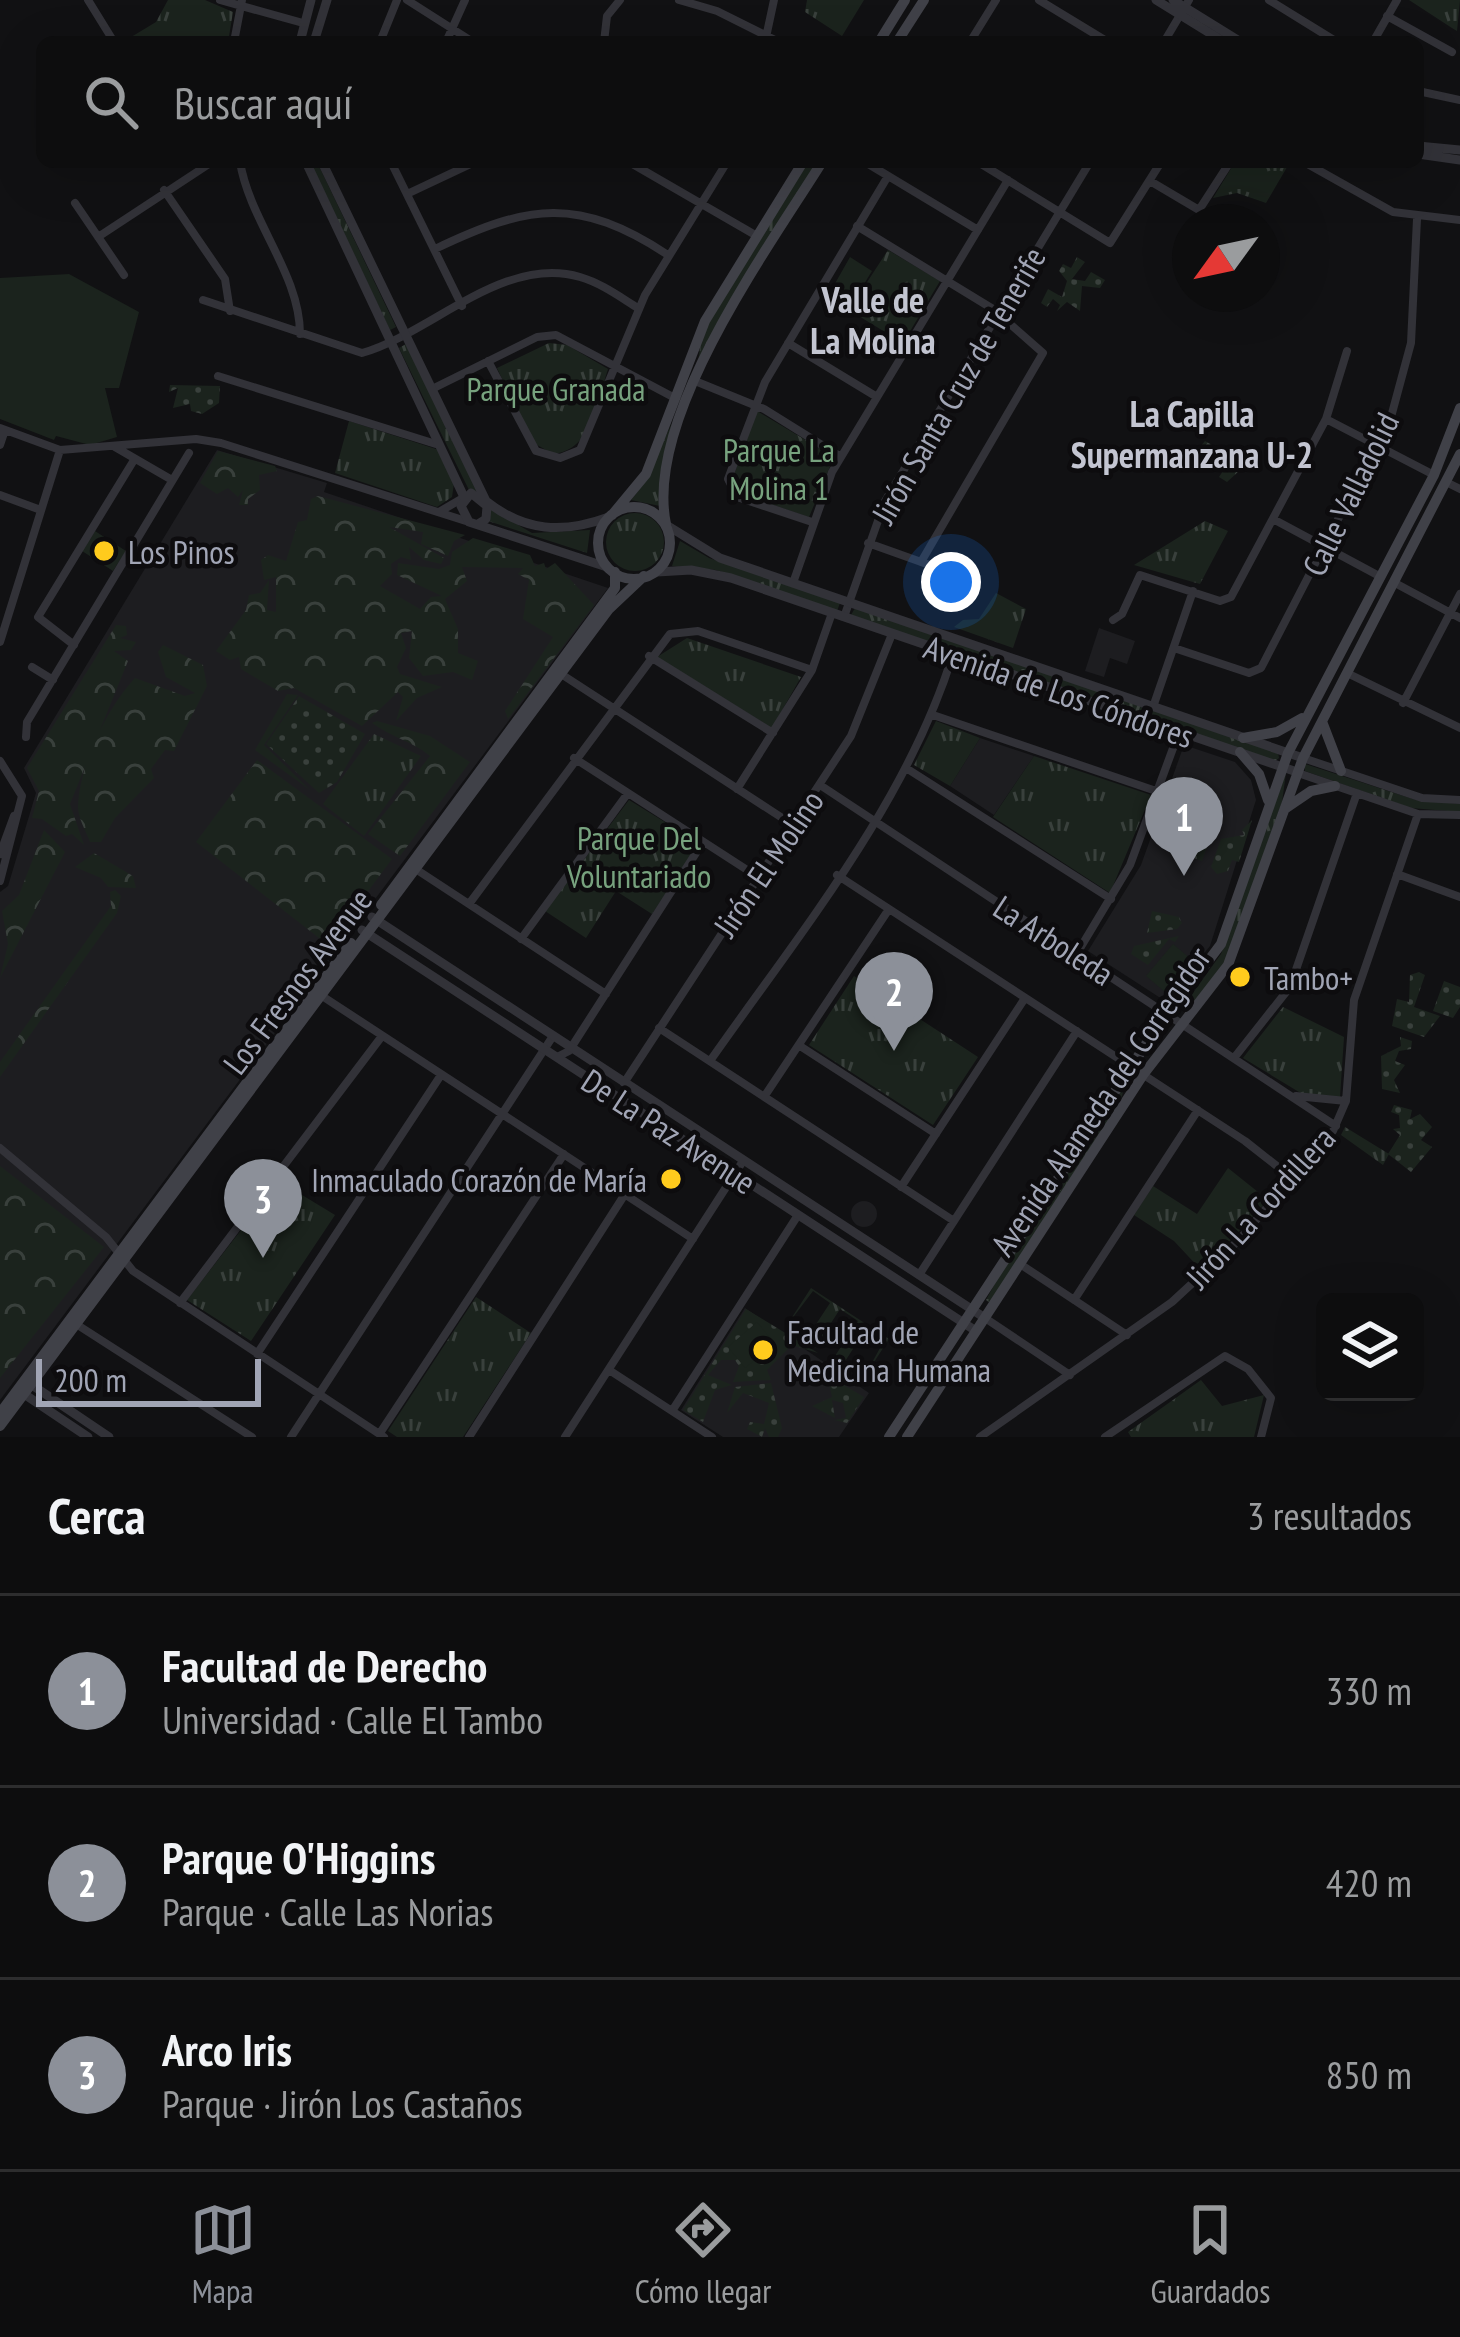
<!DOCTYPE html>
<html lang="es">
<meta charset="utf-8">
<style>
:root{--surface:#0d0d0e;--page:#161617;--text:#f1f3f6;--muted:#9a9c9e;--line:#2d2d2e;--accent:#8c9099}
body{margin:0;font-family:"PT Sans Narrow",sans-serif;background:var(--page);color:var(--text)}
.controls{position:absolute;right:36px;bottom:36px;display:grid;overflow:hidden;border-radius:18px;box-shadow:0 12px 48px #0002}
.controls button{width:108px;height:108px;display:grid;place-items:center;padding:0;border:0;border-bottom:3px solid var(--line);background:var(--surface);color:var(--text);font:60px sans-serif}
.compass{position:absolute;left:1172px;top:204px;width:108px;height:108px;border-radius:50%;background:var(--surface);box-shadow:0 12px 48px #0002;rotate:237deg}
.scale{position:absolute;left:36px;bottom:30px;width:225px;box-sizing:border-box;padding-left:12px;border:6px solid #a1a5b5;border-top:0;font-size:33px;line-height:42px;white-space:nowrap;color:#a1a5b5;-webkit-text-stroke:9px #0d0c0e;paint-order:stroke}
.you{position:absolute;left:951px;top:582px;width:42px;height:42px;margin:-30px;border:9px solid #fff;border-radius:50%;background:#1a73e8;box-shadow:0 0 0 18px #1a73e833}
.badge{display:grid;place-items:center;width:78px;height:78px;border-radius:50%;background:var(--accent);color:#fff;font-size:39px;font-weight:700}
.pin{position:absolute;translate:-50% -99px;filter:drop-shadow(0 3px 6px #0008)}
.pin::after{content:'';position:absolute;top:63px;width:42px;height:36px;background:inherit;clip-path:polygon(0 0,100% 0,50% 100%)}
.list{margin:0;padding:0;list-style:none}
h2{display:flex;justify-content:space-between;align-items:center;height:156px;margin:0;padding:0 48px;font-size:51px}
h2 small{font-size:39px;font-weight:400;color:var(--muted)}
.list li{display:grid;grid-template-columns:78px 1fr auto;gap:36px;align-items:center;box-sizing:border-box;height:192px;padding:0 48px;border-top:3px solid var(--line)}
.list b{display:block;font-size:45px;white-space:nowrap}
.list p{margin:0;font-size:39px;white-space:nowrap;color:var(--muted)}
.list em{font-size:39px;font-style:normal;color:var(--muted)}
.icon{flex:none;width:66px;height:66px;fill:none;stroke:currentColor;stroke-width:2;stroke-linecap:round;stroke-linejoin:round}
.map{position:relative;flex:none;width:1460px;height:1437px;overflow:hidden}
.search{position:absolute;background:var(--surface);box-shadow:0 12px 48px #0002;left:36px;right:36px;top:36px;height:132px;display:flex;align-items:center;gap:30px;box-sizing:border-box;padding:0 42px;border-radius:18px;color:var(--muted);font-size:45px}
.sheet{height:732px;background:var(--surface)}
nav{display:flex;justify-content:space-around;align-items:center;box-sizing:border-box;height:168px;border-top:3px solid var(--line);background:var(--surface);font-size:33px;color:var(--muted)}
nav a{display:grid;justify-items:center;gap:6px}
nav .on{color:var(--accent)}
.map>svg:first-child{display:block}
.built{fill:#1d1d20}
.grass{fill:url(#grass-tufts)}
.forest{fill:url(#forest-crowns)}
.garden{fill:url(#garden-dots)}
.pitch{fill:#1b231d}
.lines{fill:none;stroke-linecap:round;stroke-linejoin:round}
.minor{stroke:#323238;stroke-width:8}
.tertiary{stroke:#323238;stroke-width:9}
.secondary{stroke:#404148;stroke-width:10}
.poi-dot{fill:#ffcb1d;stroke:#0d0c0e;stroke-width:4.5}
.labels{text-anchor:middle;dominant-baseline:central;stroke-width:9;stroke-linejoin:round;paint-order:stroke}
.street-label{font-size:33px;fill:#a1a5b5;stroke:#0d0c0e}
.park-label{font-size:33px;fill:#77a27e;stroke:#0d0c0e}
.poi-label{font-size:33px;fill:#a1a5b5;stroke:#0d0c0e;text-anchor:start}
.neighbourhood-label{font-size:36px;font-weight:bold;fill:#c3c5d1;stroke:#0d0c0e}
</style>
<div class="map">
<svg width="1460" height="1437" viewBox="0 0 1460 1437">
<defs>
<pattern id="grass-tufts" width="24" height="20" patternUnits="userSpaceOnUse" patternTransform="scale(3)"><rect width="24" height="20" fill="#1b231d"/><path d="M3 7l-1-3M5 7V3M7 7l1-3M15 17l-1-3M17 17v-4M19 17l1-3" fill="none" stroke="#39403c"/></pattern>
<pattern id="forest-crowns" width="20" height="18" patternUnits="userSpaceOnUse" patternTransform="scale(3)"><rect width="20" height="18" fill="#1b231d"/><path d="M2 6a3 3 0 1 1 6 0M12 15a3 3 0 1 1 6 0" fill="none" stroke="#39403c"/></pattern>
<pattern id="garden-dots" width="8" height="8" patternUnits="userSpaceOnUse" patternTransform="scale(3)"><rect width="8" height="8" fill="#1b231d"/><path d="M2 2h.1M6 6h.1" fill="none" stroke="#39403c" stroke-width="1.8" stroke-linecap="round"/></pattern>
</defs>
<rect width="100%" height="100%" fill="#111113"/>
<path class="built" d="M217,450L327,483L324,492L608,588L0,1400V892L8,886L36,793L24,768Z
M1099,628L1135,641L1127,664L1110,658L1104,677L1085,671Z
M980,738L1034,756L994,815L950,786Z
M1184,745L1235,762L1251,780L1256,800L1210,946L1165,1001L1088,951L1141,865Z
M851 1214a13 13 0 1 1 26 0a13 13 0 1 1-26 0Z
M745,1308L869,1393L839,1437H723L681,1410Z"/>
<path class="grass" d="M168,0H205L233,12L228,42H123L156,22Z
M807,0H864L842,36L805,12Z
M1409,0H1460L1457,31L1452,28Z
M310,162H317L396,327L390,330Z
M808,162H818L698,362L702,334Z
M1235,162H1290L1266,203L1237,193L1213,198Z
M888,250L940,281L903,343L849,310Z
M549,343L567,345L608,369C597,401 593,450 553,454L532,442L497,368Z
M406,344L480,492L469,490L399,348Z
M682,406L660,475V506L631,500C655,473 662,436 682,406Z
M757,411L834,457L809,517L737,493L731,483Z
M349,421L439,450L454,483L452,497L437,507L335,473Z
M490,509L532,533L590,530L587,553L488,521Z
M606 542a29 29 0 1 1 58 0a29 29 0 1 1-58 0Z
M1205,521L1228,531L1200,584L1134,565Z
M680,541L709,558L840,603L837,611L716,570L672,566Z
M996,593L1026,609L1013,648L954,627L963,620L979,619Z
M855,608L1278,753L1279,758L1275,761L851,615Z
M687,638L801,677L772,728L657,657Z
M936,721L980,738L950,786L914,765Z
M374,734L421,756L364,836L323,804Z
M1034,756L1151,795L1110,893L993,817Z
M1305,764L1416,800L1460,804V812L1411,808L1305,771Z
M1286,773L1282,802L1223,967L1186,1011L1182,1008L1221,954Z
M629,800L694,840L696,848L652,914L616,891L586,938L545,911Z
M854,976L978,1057L933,1125L809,1045Z
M1283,1007L1344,1037L1340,1097L1304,1095L1243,1058Z
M1126,1081L1119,1107L990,1303L986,1300L998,1278Z
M1345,1127L1389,1154L1383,1165L1341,1135Z
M1228,1168L1268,1200L1202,1271L1174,1241L1134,1215L1153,1186L1197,1214Z
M279,1181L335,1215L251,1341L187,1300Z
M811,1288L889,1339L863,1379L885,1339L867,1327L842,1366L833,1359L858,1321L840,1309L815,1348L805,1341L830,1303L813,1291L785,1328Z
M476,1297L531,1333L463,1437H397L388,1431Z
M1201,1380L1222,1406L1264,1395L1254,1437H1131L1128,1432Z"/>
<path class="forest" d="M1205,441L1233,457L1230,465L1239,471L1227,482L1219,477L1223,471L1216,467L1218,460L1203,456L1199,448Z
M218,451L275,466L277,471L259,475L260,490L248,499V505H239L243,490L238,497L228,488L217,494L200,483Z
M318,496L465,535L454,541L448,556L421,544L423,532L389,527L444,558L441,564L424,560L409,547L411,560L401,557L391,564L392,574L380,586L420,609L431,597L442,596L397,575L398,563L439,569L450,565L452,552L473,538L530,555L535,566L544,563L546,569L555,563L594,605L508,719L505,711L553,637L523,619L529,580L518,574L523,568L462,567L467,581L445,599L458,629V653L478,661L472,680L453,672L423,676L409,658L412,631L401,633L406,648L397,667L400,674L442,687L417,698L396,721L403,697L398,692L362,726L294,688L278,691L241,669L239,657L230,660L216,651L246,610L249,595L260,593L269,580L267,610L276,612V577L264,580L261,560L268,555L286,561L298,522L307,520L311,499Z
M116,625L126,626L127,635L120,638L136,642L131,650L114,651L128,661L70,804L84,845L72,834L66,836L42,819L32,818L39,791L27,768Z
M163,645L203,665L207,686L174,751L165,750L151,769L154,778L115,818L101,842H90C86,831 78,818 78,807C79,765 107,708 135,678L185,696L195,693L166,677L158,652Z
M287,694L298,695L264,745L310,790L255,750Z
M377,721L430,736L470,762L400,856L368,834L430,756C412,741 391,737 372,723Z
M257,760L392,859L328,945L196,842Z
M44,830L65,852L0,978L8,944L2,911L19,895Z
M94,853L133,876L136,888L108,887L101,878L75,867Z
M115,890L121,896L117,913L0,1077V1062L111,906L110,892Z
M0,1166L104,1247L0,1378Z"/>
<path class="garden" d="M1077,257L1085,262L1072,279L1085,281L1091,272L1105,280L1100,288L1082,286L1080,311L1067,302L1057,311L1060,305L1053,299L1047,307L1041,303L1048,289L1062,297L1067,281L1059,271L1063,264L1071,268Z
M170,385L220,386L219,403L202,414L191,411L190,404L173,408L178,388L169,392Z
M299,696L365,734L337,782L319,793L266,744Z
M1192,800L1210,838L1202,861L1185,855L1199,830L1187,813Z
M1252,820L1239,862L1232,860L1228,871L1217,874L1211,867L1221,839L1244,835L1242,830Z
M1152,911L1179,917L1182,923L1177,929L1147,933Z
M1179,936L1175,942L1169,939L1148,965L1131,954L1134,946Z
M1419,972L1425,975L1414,1007L1440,1016L1424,1037L1392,1026L1397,999L1409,1002L1410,975Z
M1444,981L1460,987V1007L1453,1018L1433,1011Z
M1400,1037L1412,1041L1411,1049L1399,1051L1395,1061L1405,1065L1394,1080L1400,1093L1382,1089L1381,1056L1401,1046Z
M1394,1105L1412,1110L1410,1119L1420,1114L1432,1127L1421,1140L1432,1147L1411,1172L1388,1154L1400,1135L1393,1129L1400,1128L1399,1115L1391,1112Z
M746,1309L818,1353L792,1345L767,1370L771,1380L733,1382L739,1366L735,1360H721L708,1375L732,1385L715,1390L703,1422L683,1410Z
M827,1375L864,1397L847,1423L834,1420L846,1418L843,1403L832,1400L835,1418L812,1406L832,1397Z
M771,1383L782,1428L778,1437H769L765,1428L762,1437L747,1429L750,1422L764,1424L769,1403L743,1393L727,1413L735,1387Z"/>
<path class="pitch" d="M850,257L872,271L850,307L829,294Z
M69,274L139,312L119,388H105L117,437L90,445L56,436L54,440L0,419V278Z
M95,531L126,551L113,571L82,551Z
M1173,944L1192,960L1165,992L1146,976Z
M757,1322L775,1344L745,1368L728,1347Z"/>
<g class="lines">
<path class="minor" d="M88,0L114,42
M220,0L303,23
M407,0L473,42
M679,0L717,11L779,42
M1039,0L1108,42
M1269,0L1337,42
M1387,16L1452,52
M234,42L242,0
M380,42L397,0
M446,42L465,0
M604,42L607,16L620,0
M765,42L774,0
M970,42L996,0
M1164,42L1189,0
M1373,42L1397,0
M1418,91L1460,100
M240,162C250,222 300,274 300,334
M391,162L462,306
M629,162L757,236
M865,162L978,230
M978,162L1110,243L1161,162
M1304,162L1393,212L1460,220
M1150,181L1199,210L1230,162
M164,190L225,279L230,311
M407,194L475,162
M75,203L124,275
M857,226L993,309L1043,353L921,562
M98,237L212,162
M435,249C529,204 578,196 668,255
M203,300L362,353C430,334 504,254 580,277C601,283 620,297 638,308
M788,343L877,397
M488,361L536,451L560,458L580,450L645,295L727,162
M218,376L439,445
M695,381L764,409L841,457
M432,389L537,337L556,335L673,397
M1326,419L1434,475
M0,428L60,450L196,439L221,443L469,522
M0,445L5,430
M115,447L172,480
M1448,483L1460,489
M0,495L38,509
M439,512L463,498
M1273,519L1381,577
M812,522L737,497L728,479L765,382L888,176
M868,543L966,578
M793,583L832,472L1008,180
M1395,583L1460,618
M844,617L885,501L1090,162
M1113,620L1122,614L1140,575L1220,601L1231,597L1326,419L1347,351
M0,642L60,450
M74,645L38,617L134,460
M1174,648L1249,673L1261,668L1391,417L1411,343L1417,219
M649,656L773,733
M32,667L53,680
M558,672L793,825
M1347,673L1460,728
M1403,703L1460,594
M1153,707L1193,591
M933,715L1159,792
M26,737L27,722L189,453
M574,758L758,877
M1303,758L1422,798L1460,800
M0,761L22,796L0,881
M906,768L1111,899
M1298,773L1418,814L1460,815
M820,785L1336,1126
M737,789L812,670L832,613
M0,854L14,816
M411,866L606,994
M1397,874L1460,897
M837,875L1245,1141L1292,1178
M469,904L670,634L698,631L812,670
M521,939L628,793
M1076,955L1130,865L1179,732
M319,994L693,1239
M659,1028L954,1221
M800,1046L936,1134
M557,1057L569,1051L703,842
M1234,1058L1290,987L1357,793
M710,1061C799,934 907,803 953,654
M624,1083L851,736L892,634
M1296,1096L1346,1101
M764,1097L889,909
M0,1148L106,1237L133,1271L384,1437
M901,1187L1025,998
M1020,1264L1127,1335
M919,1275L1077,1031
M1074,1300L1198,1110
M180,1303L382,1036
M985,1318L1070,1375
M76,1324L252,1437
M257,1354L441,1075
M609,1370L712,1437
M672,1411L798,1215
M380,1433L564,1154
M291,1437L553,1036
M469,1437L625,1194
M565,1437L743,1161
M980,1437L1172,1302L1238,1241L1333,1131L1346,1101L1354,1000L1418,814
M1105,1437L1225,1356L1248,1369L1271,1398L1261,1437"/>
<path class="tertiary" d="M1156,0L1224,42
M1173,0L1241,42
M300,42L311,0
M314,42L327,0
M1418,146L1460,150
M1418,154L1460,160
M306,162L464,497
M322,162L486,501C525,532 563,534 609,517
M478,524L486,519L487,506L471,493L461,506L469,522L607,567
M668,526L720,558L1303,758
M657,572L691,570L731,578L1297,772
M372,917L985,1318
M362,930L976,1331
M29,1383L109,1437
M18,1390L88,1437"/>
<path class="secondary" d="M879,42L905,0
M897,42L924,0
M598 543a36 36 0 1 1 72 0a36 36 0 1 1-72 0Z
M612,515L646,474L705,321L803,162
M666,524C644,418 767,250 822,162
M1323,724L1341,771
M1243,738L1277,732L1302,718
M1240,752L1259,774L1268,800
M1286,808L1311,791L1335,786
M381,905L615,588V572
M0,1413L351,943
M0,1426L609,609L644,576
M889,1437L1150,1038L1221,944L1288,753L1434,475L1460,408
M907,1437L1143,1075L1228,965L1303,758L1460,454"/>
</g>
<g class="poi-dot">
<circle cx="104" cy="551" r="12"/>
<circle cx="1240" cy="977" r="12"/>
<circle cx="671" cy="1179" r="12"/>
<circle cx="763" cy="1350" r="12"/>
</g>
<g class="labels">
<g class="street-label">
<text transform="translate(958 385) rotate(-60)">Jirón Santa Cruz de Tenerife</text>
<text transform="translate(1350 494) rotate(-64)">Calle Valladolid</text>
<text transform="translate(1059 691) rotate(19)">Avenida de Los Cóndores</text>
<text transform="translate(768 863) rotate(-56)">Jirón El Molino</text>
<text transform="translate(1054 940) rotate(33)">La Arboleda</text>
<text transform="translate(297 981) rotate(-53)">Los Fresnos Avenue</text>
<text transform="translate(1100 1101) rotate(-56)">Avenida Alameda del Corregidor</text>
<text transform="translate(669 1131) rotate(33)">De La Paz Avenue</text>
<text transform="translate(1260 1207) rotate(-48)">Jirón La Cordillera</text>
</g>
<g class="park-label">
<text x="556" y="388">Parque Granada</text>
<text x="779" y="449">Parque La<tspan x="779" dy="38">Molina 1</tspan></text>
<text x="639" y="837">Parque Del<tspan x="639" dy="38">Voluntariado</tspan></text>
</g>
<g class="poi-label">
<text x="128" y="551">Los Pinos</text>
<text x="1264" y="977">Tambo+</text>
<text x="647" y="1179" text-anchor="end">Inmaculado Corazón de María</text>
<text x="787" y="1331">Facultad de<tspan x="787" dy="38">Medicina Humana</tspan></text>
</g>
<g class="neighbourhood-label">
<text x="873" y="299">Valle de<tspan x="873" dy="41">La Molina</tspan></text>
<text x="1192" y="413">La Capilla<tspan x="1192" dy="41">Supermanzana U-2</tspan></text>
</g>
</g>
</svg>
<div class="controls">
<button><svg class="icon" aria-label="layers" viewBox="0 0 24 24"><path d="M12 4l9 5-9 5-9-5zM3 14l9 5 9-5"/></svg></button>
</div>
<svg class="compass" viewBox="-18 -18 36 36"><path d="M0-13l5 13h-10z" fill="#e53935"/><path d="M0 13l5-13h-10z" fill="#9a9c9e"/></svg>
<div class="scale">200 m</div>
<div class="you"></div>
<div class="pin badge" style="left:1184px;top:876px">1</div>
<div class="pin badge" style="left:894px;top:1051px">2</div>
<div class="pin badge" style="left:263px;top:1258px">3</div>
<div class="search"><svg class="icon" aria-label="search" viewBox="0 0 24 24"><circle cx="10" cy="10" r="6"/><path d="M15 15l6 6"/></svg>Buscar aquí</div>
</div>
<section class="sheet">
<h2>Cerca<small>3 resultados</small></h2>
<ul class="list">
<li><span class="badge">1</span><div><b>Facultad de Derecho</b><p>Universidad · Calle El Tambo</p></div><em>330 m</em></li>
<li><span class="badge">2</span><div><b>Parque O'Higgins</b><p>Parque · Calle Las Norias</p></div><em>420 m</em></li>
<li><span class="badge">3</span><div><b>Arco Iris</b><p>Parque · Jirón Los Castaños</p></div><em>850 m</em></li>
</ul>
</section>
<nav>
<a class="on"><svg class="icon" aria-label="map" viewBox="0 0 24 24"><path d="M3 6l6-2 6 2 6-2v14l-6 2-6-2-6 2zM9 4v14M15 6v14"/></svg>Mapa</a>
<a><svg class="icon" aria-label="directions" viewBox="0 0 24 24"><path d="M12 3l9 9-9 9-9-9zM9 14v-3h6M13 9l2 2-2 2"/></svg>Cómo llegar</a>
<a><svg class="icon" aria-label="saved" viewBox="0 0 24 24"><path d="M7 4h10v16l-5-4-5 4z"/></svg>Guardados</a>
</nav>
